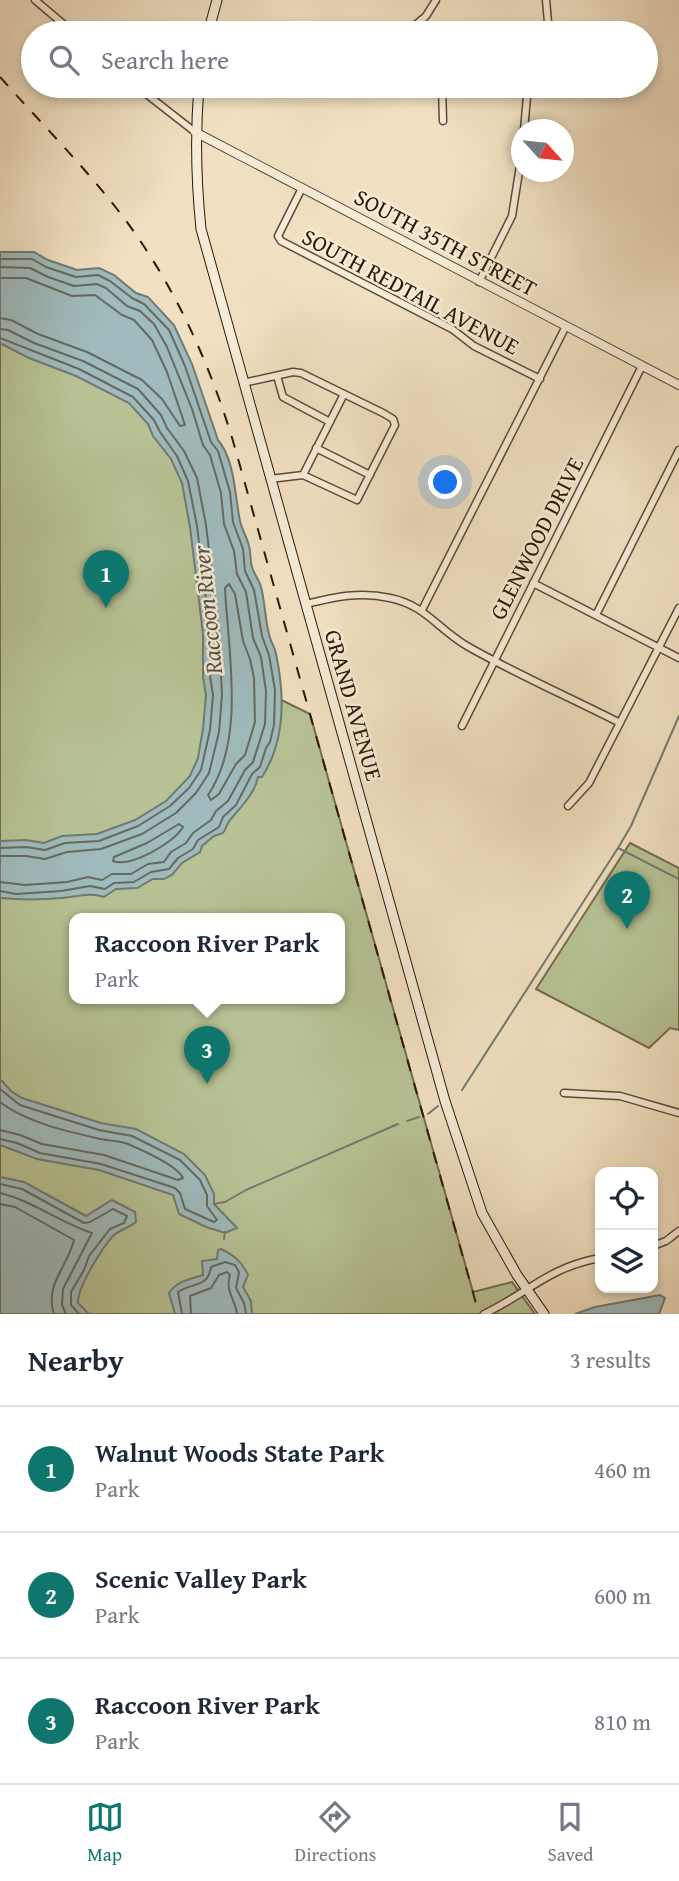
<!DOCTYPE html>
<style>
:root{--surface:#fff;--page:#f6f6f7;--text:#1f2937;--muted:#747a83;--line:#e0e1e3;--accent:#0f766e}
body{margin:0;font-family:"Gentium Book Plus",serif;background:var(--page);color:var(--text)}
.controls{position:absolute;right:21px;bottom:21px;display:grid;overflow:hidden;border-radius:14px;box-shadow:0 4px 10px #0003}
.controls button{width:63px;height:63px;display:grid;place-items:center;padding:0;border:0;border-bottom:2px solid var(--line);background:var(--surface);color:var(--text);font:35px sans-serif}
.compass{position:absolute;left:511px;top:119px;width:63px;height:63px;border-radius:50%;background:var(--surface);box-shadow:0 4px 10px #0003;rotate:117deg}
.you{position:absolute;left:446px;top:483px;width:24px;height:24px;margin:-18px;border:5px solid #fff;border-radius:50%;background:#1a73e8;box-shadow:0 0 0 10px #1a73e833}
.badge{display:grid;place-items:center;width:46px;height:46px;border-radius:50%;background:var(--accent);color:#fff;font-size:23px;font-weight:700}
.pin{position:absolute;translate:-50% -58px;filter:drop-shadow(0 2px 4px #0008)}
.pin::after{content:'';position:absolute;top:37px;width:24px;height:21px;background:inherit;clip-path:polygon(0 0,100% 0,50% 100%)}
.popup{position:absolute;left:69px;top:913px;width:276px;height:91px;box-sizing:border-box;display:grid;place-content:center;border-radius:14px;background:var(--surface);filter:drop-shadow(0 2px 5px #0005);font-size:23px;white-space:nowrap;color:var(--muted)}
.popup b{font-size:26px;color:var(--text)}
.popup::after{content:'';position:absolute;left:50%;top:100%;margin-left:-14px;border:14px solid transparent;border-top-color:var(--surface)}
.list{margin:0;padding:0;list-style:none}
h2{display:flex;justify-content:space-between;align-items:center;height:91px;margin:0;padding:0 28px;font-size:30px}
h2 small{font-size:23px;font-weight:400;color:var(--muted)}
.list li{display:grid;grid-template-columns:46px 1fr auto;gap:21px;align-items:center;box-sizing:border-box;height:126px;padding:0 28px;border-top:2px solid var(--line)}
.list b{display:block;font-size:26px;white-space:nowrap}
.list p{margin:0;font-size:23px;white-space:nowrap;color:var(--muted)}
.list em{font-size:23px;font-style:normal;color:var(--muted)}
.icon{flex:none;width:38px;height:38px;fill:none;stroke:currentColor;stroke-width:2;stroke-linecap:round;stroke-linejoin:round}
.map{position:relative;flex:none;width:679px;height:1314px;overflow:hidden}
.search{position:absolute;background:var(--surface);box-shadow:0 4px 10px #0003;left:21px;right:21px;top:21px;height:77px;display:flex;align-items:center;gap:18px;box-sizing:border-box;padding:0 24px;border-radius:38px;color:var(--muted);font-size:26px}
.sheet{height:469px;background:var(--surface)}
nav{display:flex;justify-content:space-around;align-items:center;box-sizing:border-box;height:98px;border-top:2px solid var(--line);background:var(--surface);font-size:19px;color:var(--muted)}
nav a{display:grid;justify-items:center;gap:4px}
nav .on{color:var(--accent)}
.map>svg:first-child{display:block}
.green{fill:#b7c395;stroke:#726e4c;stroke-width:2;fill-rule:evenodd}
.water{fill:#9fbbbd;stroke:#727a73;stroke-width:2}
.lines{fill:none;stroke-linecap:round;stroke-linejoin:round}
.shore{stroke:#666a60;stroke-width:2}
.stream{stroke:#727a73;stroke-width:2}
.minor-casing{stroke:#5f4a33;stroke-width:9}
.tertiary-casing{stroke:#5f4a33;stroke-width:10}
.secondary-casing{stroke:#2e1803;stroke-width:11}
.minor{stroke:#f6ecd7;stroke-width:6}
.tertiary{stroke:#f6ecd7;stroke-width:8}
.secondary{stroke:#f6ecd7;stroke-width:9}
.rail{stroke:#2e1803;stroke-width:2;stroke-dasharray:12 12;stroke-linecap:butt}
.labels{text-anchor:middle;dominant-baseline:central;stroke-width:5;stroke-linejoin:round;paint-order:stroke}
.street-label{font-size:23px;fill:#2e1803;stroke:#f6ecd7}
.water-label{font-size:24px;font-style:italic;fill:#565144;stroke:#f6ecd7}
</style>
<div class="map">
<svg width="679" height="1314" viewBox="0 0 679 1314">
<rect width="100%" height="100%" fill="#f1e1c2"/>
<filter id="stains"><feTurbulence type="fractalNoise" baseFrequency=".00286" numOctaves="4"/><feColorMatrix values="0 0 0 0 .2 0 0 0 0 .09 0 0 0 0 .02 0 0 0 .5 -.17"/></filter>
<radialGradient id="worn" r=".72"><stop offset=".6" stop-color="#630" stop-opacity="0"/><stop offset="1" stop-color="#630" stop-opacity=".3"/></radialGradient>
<path class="green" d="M0,332L176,416L219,679L189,795L158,828L55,848L0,843Z
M261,690L310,714L473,1292L512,1282L535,1314H0V884L107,885ZM74,918H340V998H74Z
M630,843L679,868V1030L670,1028L649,1048L536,989Z"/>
<path class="water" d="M0,252H34L48,260L77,270L99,268L114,275L136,293L148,297L174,325L192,364L218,440C235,460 235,497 240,521C242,530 247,537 249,546C251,553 250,561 252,567C254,574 259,580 261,587C265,602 265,619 269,634C270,641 275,647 276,654C285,696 285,741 262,777H258C255,793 241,807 231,819C227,823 226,829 223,833L214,836L202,846L200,852L182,863L172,875L164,879H153L137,888L116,889L104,897C88,892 78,897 62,898C40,900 21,900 0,898V841L26,840L44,843L62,836L97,834L135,820L166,801L190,776L198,758L203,729L206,695L203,677V634L190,527L182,483L171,459L153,436L148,424L129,403L76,376L29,358L0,343Z
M0,1079L11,1091L22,1098L101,1123L136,1129L184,1154L205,1175L214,1194V1204L237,1228L225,1233L206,1227L179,1214L173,1195L99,1170L37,1159L0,1145Z
M0,1177L24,1182L86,1216L112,1200L135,1212L136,1222C129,1228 119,1230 113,1236C102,1248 77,1288 78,1303L89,1314H0Z
M221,1249C233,1255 242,1261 248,1275L243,1287L251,1301L252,1314H175L169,1293C177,1281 190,1279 203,1275L202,1261L217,1259L218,1250Z
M660,1295L665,1298L659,1314H575L595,1307Z"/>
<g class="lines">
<path class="shore" d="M0,259H32L46,267L76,277L98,275L110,281L132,298L144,304L169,330L185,366L211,442L218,451L230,492L233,522L243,549L245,571L254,590L262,636L269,655L275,690L274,725L270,742L266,748L260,767L252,774L236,805L223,817L219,827L198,840L193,849L178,858L169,869L151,872L134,882L114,883L105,889L90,886L61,891L16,894L0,891
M0,267L30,268L48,277L74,286L97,284L106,288L127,306L140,311L154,324L167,347L192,409L203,445L210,455L221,493L224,524L234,551L237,574L246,592L253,638L261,657L266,691L265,724L253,762L245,770L228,801L216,811L211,820L193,833L186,843L171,852L164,862L148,864L131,874H112L102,880L88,877L67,882L25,885L0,882
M0,278H26L72,296L95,295L122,315L134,320L152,340L167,372L185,425L180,426L162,399L142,380L87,352L38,334L11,320L0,318
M0,329L8,330L34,343L83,361L138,389L161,415L167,428L184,451L197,478L206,525L219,633L222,695L219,732L209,773L196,793L176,813L142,834L101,849L67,852L45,859L26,856H0
M0,338L79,369L133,397L154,420L160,432L177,456L188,481L197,526L210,633V676L213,695L210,730L201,770L189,788L170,806L138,826L99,841L65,843L45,850L26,847L0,848
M229,584L235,594L243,641L250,659L254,678L255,722L245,755L236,764L219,794L211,800L208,795C246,739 228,652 225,588Z
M179,824L183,827C174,843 130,868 113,861L114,857L147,843Z
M0,1089L20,1105L99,1130L132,1136L180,1160L200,1180L207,1195V1206L217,1220L214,1222L185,1209L180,1193L175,1188L101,1164L40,1153L17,1143L0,1139
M0,1102C26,1122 65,1131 96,1138C106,1141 119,1140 128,1144C142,1150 177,1165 183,1178L178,1180L104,1155L42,1144L20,1135L0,1130
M0,1184L22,1189L84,1223L90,1222L113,1209L127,1216L124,1223L110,1229L89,1256L84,1270L71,1292V1305L79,1314
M0,1193C33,1201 61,1223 92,1233L63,1289L62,1305L66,1314
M0,1204L15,1207L74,1240C68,1266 44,1285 54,1314
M182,1314L178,1292C193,1282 208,1288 211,1267L225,1262L235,1265L239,1272L236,1288L244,1303L246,1314
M191,1314L190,1296L211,1288L219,1275L227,1272L230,1275C225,1291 235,1299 237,1314"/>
<path class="stream" d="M618,848L679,879
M462,1090L618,848L631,826L679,716
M428,1114L438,1106
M407,1121L419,1117
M214,1204L225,1202L246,1190L398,1124
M224,1239L225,1232"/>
<g class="minor-casing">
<path id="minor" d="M35,0L74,33
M546,0L548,22L546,33
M422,21L429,33
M406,33L426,16L436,0
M136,86L195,132
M442,86L443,121
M524,130L528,86
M302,188L278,236L281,241L452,329L474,346L540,379
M479,282L512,216L522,153
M277,376L283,397L330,422
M243,383L293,372L301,373L383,413L393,419L395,425L357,500L303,475L270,479
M316,448L370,475
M303,475L344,394
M533,583L679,658
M306,604C335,597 360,591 390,598C425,605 438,629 467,646C516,674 569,697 620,723
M422,610L566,326
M596,615L679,450
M462,726L642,366
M568,806L589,783L679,608
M564,1093L620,1096L679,1113
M653,1246L666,1241L679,1231
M484,1314C528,1293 549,1267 600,1258"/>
</g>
<g class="tertiary-casing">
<path id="tertiary" d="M195,132L679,385"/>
</g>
<g class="secondary-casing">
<path id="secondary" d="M208,33L217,0
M199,86C195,134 196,180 201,229L445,1101L482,1213L517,1275L544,1314"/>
</g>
<use href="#minor" class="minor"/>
<use href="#tertiary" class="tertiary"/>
<use href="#secondary" class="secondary"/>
<path class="rail" d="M0,77C39,121 81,163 117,209C171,278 208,358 233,441L479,1314"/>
</g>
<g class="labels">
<g class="street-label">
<text transform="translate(446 242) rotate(28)">SOUTH 35TH STREET</text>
<text transform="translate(411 291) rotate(28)">SOUTH REDTAIL AVENUE</text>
<text transform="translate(536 538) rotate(-63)">GLENWOOD DRIVE</text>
<text transform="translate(354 705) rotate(74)">GRAND AVENUE</text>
</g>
<g class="water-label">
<text transform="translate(207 610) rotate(-96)">Raccoon River</text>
</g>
</g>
<rect width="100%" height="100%" filter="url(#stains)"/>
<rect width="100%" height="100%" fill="url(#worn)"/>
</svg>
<div class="controls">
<button><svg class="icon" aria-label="locate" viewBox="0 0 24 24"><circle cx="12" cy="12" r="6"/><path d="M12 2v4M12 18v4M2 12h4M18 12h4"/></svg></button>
<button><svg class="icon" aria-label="layers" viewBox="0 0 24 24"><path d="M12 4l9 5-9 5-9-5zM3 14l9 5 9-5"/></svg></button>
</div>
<svg class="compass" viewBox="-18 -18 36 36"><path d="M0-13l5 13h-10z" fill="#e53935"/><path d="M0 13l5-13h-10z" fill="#747a83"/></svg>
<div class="you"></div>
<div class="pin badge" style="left:106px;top:608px">1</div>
<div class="pin badge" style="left:627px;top:929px">2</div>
<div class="pin badge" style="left:207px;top:1084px">3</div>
<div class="popup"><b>Raccoon River Park</b>Park</div>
<div class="search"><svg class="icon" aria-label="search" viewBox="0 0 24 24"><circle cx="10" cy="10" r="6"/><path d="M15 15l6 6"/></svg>Search here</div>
</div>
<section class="sheet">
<h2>Nearby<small>3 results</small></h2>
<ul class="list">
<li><span class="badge">1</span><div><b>Walnut Woods State Park</b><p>Park</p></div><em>460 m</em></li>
<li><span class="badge">2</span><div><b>Scenic Valley Park</b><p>Park</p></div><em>600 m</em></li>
<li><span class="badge">3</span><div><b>Raccoon River Park</b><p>Park</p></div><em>810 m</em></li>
</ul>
</section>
<nav>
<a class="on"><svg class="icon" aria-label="map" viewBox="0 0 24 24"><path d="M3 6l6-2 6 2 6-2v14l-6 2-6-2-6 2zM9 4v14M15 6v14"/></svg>Map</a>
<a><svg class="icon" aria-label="directions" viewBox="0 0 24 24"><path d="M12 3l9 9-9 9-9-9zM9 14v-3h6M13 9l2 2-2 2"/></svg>Directions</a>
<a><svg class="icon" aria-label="saved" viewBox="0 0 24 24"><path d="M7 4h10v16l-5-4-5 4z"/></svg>Saved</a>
</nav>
